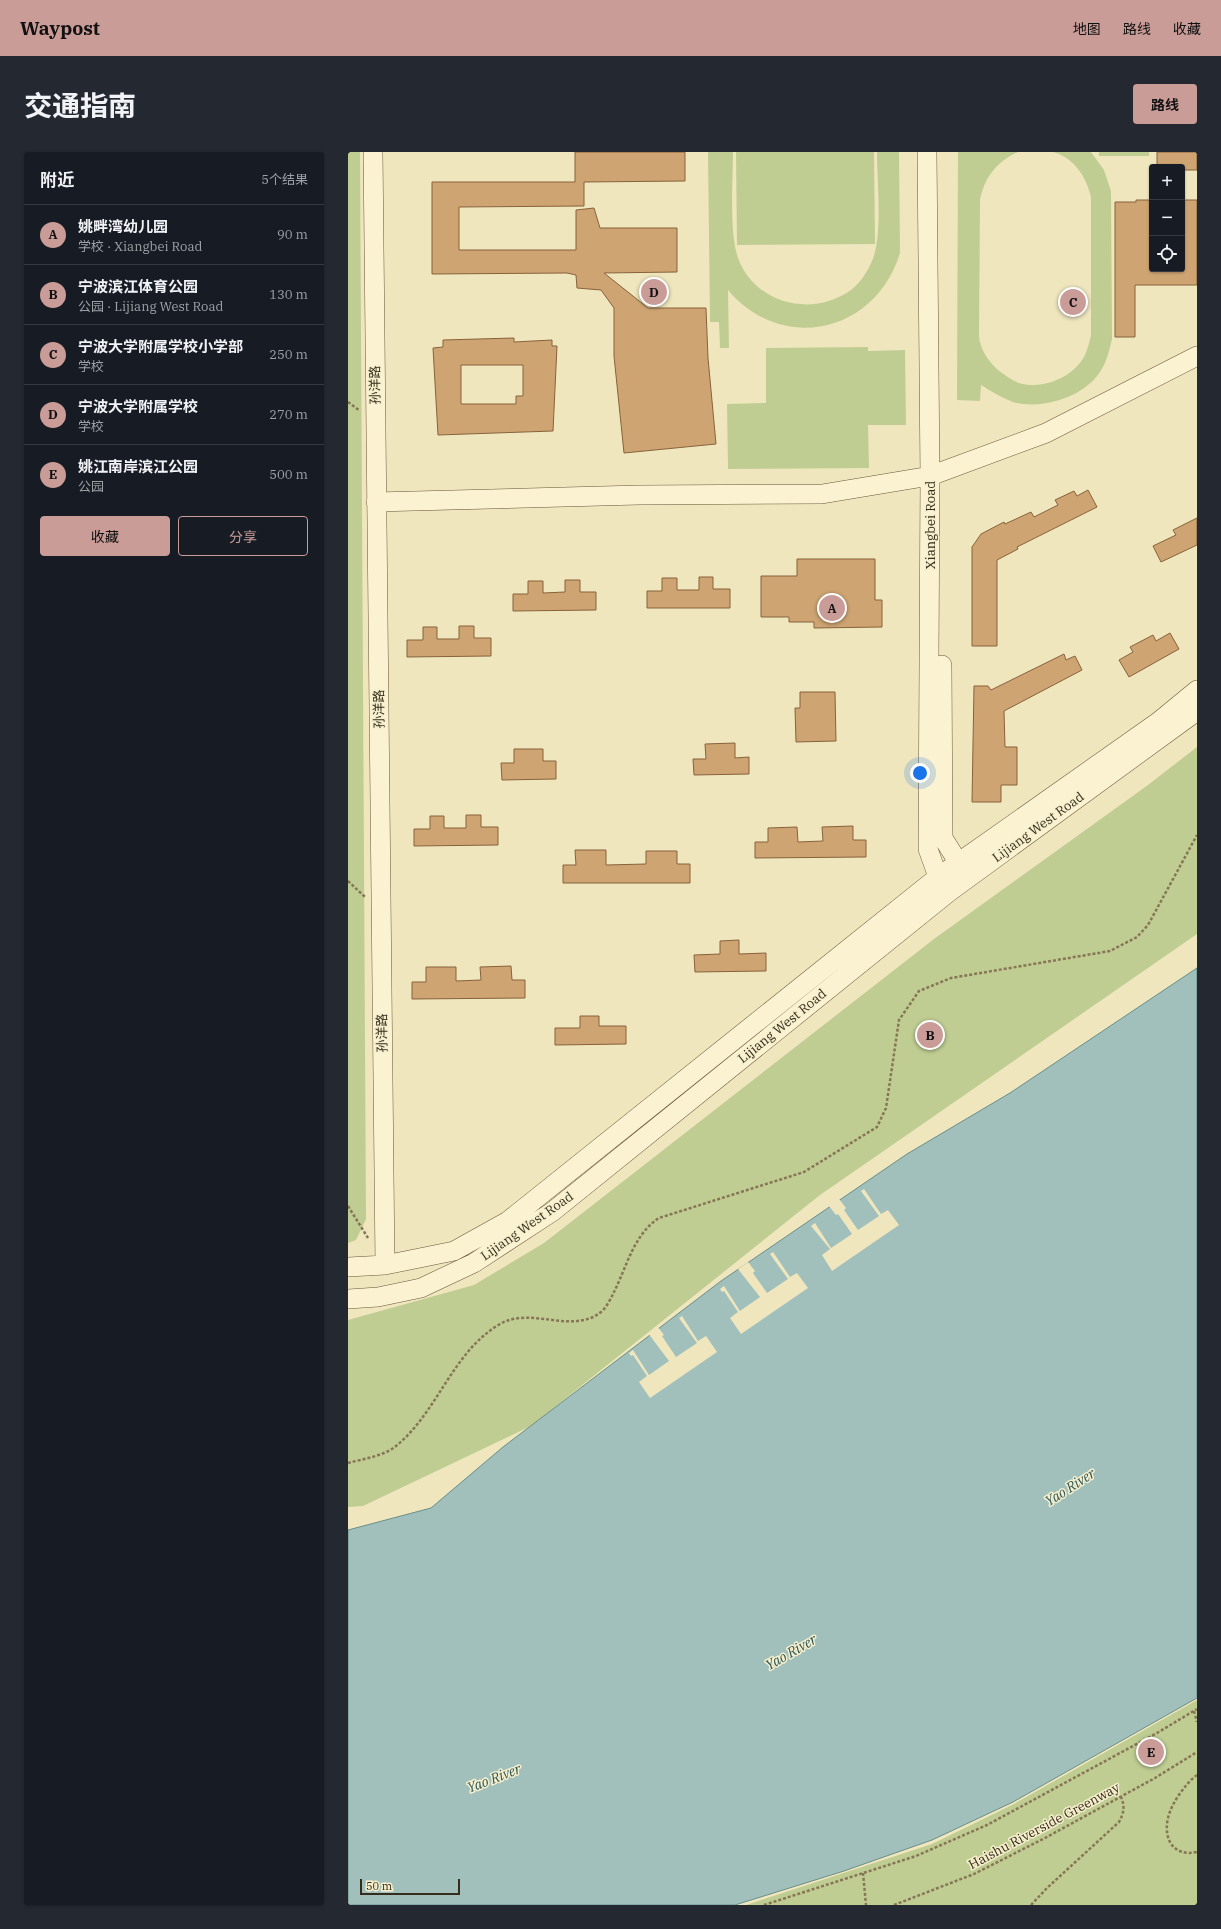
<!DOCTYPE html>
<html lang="zh">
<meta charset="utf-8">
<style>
:root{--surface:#171b24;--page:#242831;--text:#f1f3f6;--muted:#9ea1a6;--line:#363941;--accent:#c99c98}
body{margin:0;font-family:"IBM Plex Serif","Noto Sans SC",serif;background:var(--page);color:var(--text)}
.controls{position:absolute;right:12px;top:12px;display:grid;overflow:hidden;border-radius:4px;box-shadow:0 1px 3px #0004}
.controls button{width:36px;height:36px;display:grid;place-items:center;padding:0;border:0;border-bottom:1px solid var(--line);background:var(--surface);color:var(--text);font:20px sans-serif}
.scale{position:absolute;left:12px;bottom:10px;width:100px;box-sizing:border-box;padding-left:4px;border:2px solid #362c1b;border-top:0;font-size:11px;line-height:14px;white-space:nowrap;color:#362c1b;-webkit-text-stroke:3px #f6efcd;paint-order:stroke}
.you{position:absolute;left:572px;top:621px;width:14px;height:14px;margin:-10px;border:3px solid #fff;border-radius:50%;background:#1a73e8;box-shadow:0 0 0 6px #1a73e833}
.badge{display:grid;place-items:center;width:26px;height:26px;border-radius:50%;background:var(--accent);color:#111;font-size:13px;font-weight:700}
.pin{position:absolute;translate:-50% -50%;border:2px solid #fff;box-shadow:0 1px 4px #0006}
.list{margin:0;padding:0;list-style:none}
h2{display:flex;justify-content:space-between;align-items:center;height:52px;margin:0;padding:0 16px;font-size:17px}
h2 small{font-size:13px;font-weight:400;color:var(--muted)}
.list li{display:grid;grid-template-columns:26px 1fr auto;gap:12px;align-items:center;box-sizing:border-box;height:60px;padding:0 16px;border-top:1px solid var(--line)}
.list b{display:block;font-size:15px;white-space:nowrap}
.list p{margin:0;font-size:13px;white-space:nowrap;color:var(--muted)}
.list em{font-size:13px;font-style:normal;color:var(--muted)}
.actions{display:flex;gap:8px;padding:12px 16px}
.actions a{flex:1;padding:9px 0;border:1px solid var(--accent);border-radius:4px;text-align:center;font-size:14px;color:var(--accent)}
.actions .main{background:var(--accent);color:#111}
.icon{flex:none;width:22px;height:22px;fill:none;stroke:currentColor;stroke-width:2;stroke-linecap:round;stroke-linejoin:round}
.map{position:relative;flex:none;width:849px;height:1753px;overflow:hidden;border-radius:4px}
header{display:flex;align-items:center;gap:24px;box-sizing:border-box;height:56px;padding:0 20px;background:var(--accent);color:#111}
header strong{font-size:19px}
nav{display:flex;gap:22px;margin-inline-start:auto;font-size:14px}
.intro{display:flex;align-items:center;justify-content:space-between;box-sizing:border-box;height:96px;padding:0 24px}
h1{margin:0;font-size:28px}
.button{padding:10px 18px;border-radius:4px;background:var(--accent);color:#111;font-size:14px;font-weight:700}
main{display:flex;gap:24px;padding:0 24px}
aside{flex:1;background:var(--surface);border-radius:4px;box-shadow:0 1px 3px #0004}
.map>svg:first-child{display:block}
.green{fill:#bfcd92}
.water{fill:#a1c0bb;stroke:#698e89}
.pier{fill:#efe6be}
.building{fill:#cea472;stroke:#87623b;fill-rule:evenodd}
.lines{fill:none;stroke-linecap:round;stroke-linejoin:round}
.secondary-casing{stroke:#69573a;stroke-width:20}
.path{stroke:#877656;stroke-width:2.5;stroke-dasharray:3 2;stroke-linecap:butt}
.secondary{stroke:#faf2d1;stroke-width:19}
.labels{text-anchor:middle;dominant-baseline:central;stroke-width:3;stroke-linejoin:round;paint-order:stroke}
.street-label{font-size:13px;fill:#362c1b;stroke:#f6efcd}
.water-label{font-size:14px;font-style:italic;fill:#2a5456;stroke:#f6efcd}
</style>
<header>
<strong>Waypost</strong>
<nav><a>地图</a><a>路线</a><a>收藏</a></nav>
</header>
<div class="intro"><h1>交通指南</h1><a class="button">路线</a></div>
<main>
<aside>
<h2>附近<small>5个结果</small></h2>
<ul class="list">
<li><span class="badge">A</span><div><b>姚畔湾幼儿园</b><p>学校 · Xiangbei Road</p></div><em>90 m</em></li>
<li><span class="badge">B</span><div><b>宁波滨江体育公园</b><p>公园 · Lijiang West Road</p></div><em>130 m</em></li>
<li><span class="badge">C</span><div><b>宁波大学附属学校小学部</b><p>学校</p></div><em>250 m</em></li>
<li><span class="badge">D</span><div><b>宁波大学附属学校</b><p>学校</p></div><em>270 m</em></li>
<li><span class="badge">E</span><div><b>姚江南岸滨江公园</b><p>公园</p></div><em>500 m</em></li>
</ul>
<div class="actions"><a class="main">收藏</a><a>分享</a></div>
</aside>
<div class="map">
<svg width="849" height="1753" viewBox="0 0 849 1753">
<rect width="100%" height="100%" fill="#efe6be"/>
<path class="green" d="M0,0H12L18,1067L8,1088L0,1091Z
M360,0H385C385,28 381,81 390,106C407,152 464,166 503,138C512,131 520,119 524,109C535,85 529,28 529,0H551L552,101C528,180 435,203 380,138L381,196H372L371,170H362Z
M388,0H526L527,92L389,93Z
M610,0H670C649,9 636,26 632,48L631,184C632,197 640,209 650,218C657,223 663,228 671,231C694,238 724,226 736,205C739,199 741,191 743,184V45C738,24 726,6 705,0H743L756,18L763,39L764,187C761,200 758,213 749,224C732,246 692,258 665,250C654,246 643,239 633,233L632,249L609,248Z
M751,0H801V4H751Z
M520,195V199L557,198L558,273H520L521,316L380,317L379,252L418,251V196Z
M849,595V782L472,1043L183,1274L15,1354L0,1355V1168L126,1133L196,1091L586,787L800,633Z
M849,1548V1753H398L584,1692L666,1652Z"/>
<path class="water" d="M849,816V1546L665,1650L584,1688L496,1719L387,1753H0V1378L83,1356L155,1295L373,1129L559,1002L662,941Z"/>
<path class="pier" d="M516,1037L533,1062L540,1058L551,1073L484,1119L474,1103L482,1097L463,1074L467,1071L483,1096L504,1082L490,1062L488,1063L481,1054L491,1047L498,1056L496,1058L510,1078L531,1064L513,1039Z
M425,1100L442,1125L449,1121L460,1136L393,1182L382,1166L390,1160L376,1139L374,1140L372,1137L376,1134L392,1159L412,1145L390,1117L400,1110L407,1119L405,1121L419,1141L440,1127L422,1102Z
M334,1164L350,1189L358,1184L369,1200L302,1246L291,1230L299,1224L285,1203L283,1204L281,1201L285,1198L301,1223L321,1209L300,1181L309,1174L316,1183L314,1184L328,1205L349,1191L331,1166Z"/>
<path class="building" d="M227,0H337V29L236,30V54L111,55V98H228V58L246,56L252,76H329V120L256,121L300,156H358L360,206L368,292L276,301L266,204V156L253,138L229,136L228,123L219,121L84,122V30H227Z
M809,0H849V18H834V15H809Z
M788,48H804V117H834V48H849V133H787V185H767V50H788Z
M166,186V190L204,188V194H209L205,279L90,283L85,196L95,195V188ZM113,213H175V244H168V252H113Z
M740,338L749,355L669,395L670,397L649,408V494H624V395L633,382L656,370L657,372L683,360L686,365L710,353L707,348L726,339L729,344Z
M849,366V393L813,410L805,394L828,383L825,378Z
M449,407H527V448H534V475L466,476V470H441V465H413V424H449Z
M351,425H365V437H382V456H299V439H314V426H329V438H351Z
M217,428H232V440H248V458L165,459V442H180V429H195V441L217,440Z
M111,474H126V486H143V504L59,505V488H75V475H89V487H111Z
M822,481L831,497L781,525L771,508L785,500L782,495L805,483L808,489Z
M716,502L718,508L727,504L734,518L656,559L657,595H669V633H653V650H624L626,534H640L643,538Z
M452,540H487L488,589L448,590L447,556H452Z
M387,591V606L401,605V622L346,623L345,607H358L357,592Z
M166,597H195V609H208V627L154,628L153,611H166Z
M118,663H133V675H150V693L66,694V677H82V664H96V676H118Z
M505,674V688H518V705L407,706V690H420V676L449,675L450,690L475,689L474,675Z
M227,698H258V713L298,712V699H329V712H342V731H215V713H228Z
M391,788V802L418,801V819L347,820L346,803L372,802V789Z
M163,814L164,828H177V846L64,847V830H78V815H108V829L133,828L132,815Z
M232,864H251V874H278V892L207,893V876H232Z"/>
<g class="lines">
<g class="secondary-casing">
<path id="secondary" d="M25,0L37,1113
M579,0L582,324L580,697L590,725L597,734
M28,350L291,343L474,342L582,324L698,281L849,204
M594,513L595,686L617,721
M0,1115L37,1113L106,1099L160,1069L590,725L810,570L849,538
M0,1147L30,1145L73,1136L126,1111L204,1060L601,740L849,559"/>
</g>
<path class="path" d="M0,250L12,259
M0,729L17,745
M0,1054L20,1086
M0,1311C15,1307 36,1304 48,1294C90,1260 104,1200 152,1172C183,1154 224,1183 253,1160C259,1155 263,1146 266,1140C279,1114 286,1082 311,1066L456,1020L529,975L538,956L551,868L571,839L603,826L762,799L789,785L800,773L849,683
M846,1559L849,1570
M849,1623C837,1632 823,1652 820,1666C815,1688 826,1705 849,1700
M515,1721L518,1753
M416,1753L568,1704L639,1673L809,1581L849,1557
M546,1753L626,1722L697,1686L807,1626L849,1600
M683,1753L699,1736L771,1670C776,1661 777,1654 773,1645"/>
<use href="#secondary" class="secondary"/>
</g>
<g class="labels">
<g class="street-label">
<text transform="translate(27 233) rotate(-91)">孙洋路</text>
<text transform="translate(582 373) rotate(-90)">Xiangbei Road</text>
<text transform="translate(31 557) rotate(-91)">孙洋路</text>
<text transform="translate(690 675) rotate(-36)">Lijiang West Road</text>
<text transform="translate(434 874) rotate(-39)">Lijiang West Road</text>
<text transform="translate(34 881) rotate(-91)">孙洋路</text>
<text transform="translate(179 1074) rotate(-35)">Lijiang West Road</text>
<text transform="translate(696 1674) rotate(-28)">Haishu Riverside Greenway</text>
</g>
<g class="water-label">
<text transform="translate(722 1335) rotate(-33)">Yao River</text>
<text transform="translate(443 1500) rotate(-30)">Yao River</text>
<text transform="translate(146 1626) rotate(-21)">Yao River</text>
</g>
</g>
</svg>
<div class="controls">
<button>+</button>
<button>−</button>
<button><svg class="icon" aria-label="locate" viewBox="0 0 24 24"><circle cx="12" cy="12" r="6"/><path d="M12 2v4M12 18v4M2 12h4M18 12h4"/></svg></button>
</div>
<div class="scale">50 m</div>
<div class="you"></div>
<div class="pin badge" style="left:484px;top:456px">A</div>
<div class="pin badge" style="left:582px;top:883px">B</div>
<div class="pin badge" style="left:725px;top:150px">C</div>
<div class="pin badge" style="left:306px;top:140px">D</div>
<div class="pin badge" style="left:803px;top:1600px">E</div>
</div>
</main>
